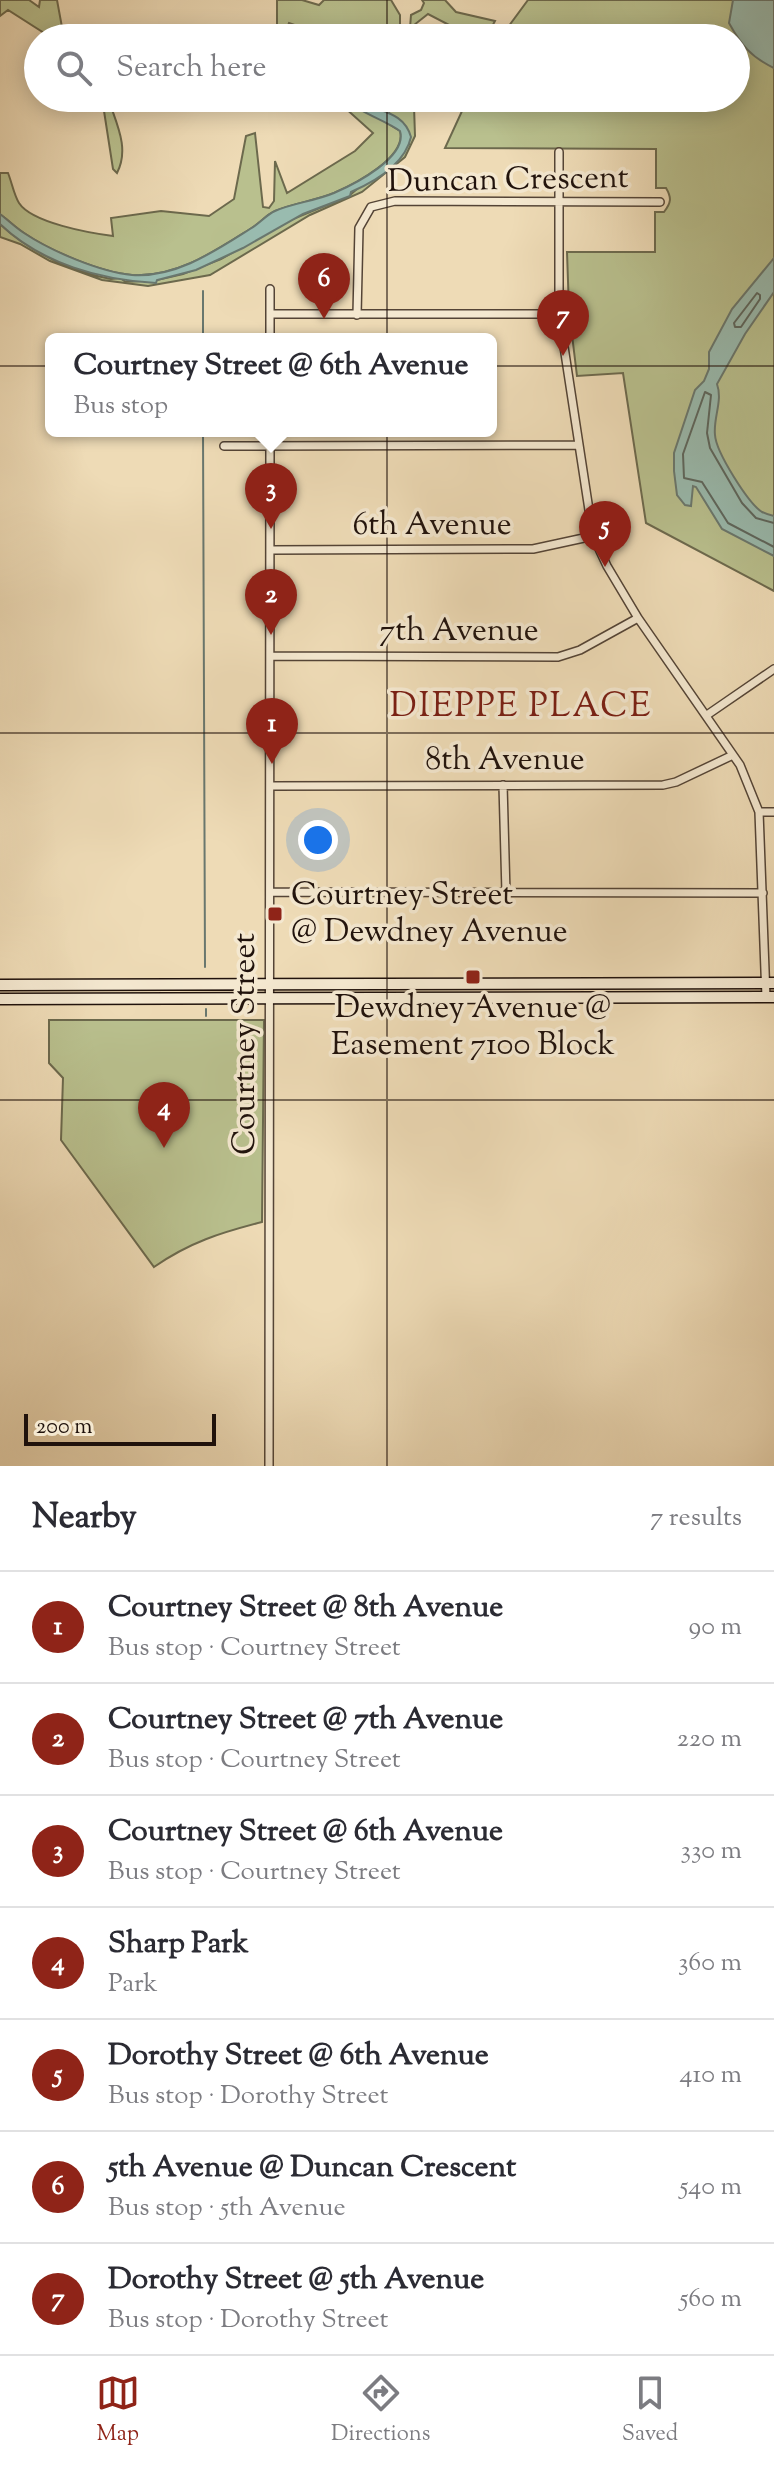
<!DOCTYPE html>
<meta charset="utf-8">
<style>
:root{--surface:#fff;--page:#f7f7f7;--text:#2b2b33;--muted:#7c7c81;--line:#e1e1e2;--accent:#8f2418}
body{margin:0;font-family:"Sorts Mill Goudy",serif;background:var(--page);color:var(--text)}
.scale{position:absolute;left:24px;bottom:20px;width:192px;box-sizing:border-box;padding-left:8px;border:4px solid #20120c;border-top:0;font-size:22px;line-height:28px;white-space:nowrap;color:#20120c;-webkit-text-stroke:6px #f4e8d0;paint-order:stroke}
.you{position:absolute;left:318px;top:840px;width:28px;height:28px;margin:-20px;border:6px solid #fff;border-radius:50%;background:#1a73e8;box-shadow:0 0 0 12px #1a73e833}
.badge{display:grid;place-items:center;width:52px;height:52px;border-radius:50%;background:var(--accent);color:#fff;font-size:26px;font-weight:700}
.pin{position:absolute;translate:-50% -66px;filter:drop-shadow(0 2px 4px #0008)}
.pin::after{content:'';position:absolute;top:42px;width:28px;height:24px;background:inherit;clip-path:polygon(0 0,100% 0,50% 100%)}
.popup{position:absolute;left:45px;top:333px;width:452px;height:104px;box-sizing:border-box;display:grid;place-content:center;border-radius:12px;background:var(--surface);filter:drop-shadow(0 2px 6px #0005);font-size:26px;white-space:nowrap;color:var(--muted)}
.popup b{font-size:30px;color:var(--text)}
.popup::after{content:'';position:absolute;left:50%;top:100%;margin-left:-16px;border:16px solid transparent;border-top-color:var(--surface)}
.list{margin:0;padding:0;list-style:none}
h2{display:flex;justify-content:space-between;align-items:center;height:104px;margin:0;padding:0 32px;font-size:34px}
h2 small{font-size:26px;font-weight:400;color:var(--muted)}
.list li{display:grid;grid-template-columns:52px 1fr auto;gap:24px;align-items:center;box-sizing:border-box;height:112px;padding:0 32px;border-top:2px solid var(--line)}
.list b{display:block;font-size:30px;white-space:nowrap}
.list p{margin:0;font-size:26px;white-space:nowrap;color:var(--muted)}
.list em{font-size:26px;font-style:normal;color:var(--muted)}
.icon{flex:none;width:44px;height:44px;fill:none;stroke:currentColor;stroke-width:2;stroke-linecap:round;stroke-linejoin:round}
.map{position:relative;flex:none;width:774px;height:1466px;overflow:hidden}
.search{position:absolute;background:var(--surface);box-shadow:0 4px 20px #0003;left:24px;right:24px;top:24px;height:88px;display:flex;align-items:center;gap:20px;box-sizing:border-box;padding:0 28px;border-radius:44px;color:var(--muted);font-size:30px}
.sheet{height:888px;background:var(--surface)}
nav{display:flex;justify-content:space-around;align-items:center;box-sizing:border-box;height:112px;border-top:2px solid var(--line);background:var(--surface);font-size:22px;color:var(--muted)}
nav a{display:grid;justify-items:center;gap:4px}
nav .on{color:var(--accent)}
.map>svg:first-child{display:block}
.green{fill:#b9c08e;stroke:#6c694d;stroke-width:2}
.water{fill:#99bbaf;stroke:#69776e;stroke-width:2}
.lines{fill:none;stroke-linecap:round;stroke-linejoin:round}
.shore{stroke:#5c665e;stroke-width:2}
.stream{stroke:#69776e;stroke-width:2}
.street-casing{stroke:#544436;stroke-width:10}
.secondary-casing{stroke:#20120c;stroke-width:13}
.street{stroke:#f4e8d0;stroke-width:7}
.secondary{stroke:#f4e8d0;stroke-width:10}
.grid{fill:none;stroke:#20120c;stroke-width:2;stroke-opacity:0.55}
.poi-dot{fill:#8f2418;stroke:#f4e8d0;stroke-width:3}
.labels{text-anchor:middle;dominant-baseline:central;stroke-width:7;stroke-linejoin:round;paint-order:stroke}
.street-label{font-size:32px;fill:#20120c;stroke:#f4e8d0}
.poi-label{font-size:32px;fill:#20120c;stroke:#f4e8d0;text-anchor:start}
.neighbourhood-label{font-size:34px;letter-spacing:2px;fill:#7a1f14;stroke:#f4e8d0}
</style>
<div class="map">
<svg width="774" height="1466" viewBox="0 0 774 1466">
<rect width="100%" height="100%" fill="#eedbb6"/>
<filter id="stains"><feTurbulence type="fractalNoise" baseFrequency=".0025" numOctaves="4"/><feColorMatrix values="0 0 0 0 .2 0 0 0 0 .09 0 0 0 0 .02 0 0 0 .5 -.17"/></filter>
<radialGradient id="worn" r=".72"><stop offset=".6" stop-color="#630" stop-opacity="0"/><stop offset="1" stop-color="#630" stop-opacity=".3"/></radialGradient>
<path class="green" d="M0,0H29L39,7L40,0H57L64,38H52L8,10L0,16Z
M277,0H302L319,5L324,0H391L400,15V28L392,38H309V30L289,23L283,38H277Z
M422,0H445L456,12L495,21L488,34L474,38L428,14L414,25L410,35L403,38L410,28L411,15L421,10L424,3Z
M528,0H774V591L646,523L623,373L577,376L569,310L567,252H655V212H664C671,203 672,198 666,188H656V149L445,148L468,98H736V38H500Z
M95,98H108C116,123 130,148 117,173L113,169L104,111Z
M334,98C347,98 386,122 400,131C407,157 355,184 334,193C315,201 293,203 275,211C266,215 259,224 250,229C215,251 176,278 132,275C100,272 50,251 24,233C15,227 8,220 0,214V173H8C12,183 14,195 19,203C32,223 90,233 113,236L111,218L161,211L209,216L234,199L246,136L255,133L263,207L269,208L274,201L275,161L287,193L355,151L373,133Z
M358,98H409L414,106L415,136L405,157L362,192L310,215L210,275L148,286L102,280L50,261L20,244L0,237V224C29,251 72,272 111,279L120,278L126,282L157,280L183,274L221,259L293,219L349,196L409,144L388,111L373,107Z
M49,1020H264L262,1222C220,1233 190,1242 154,1267L61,1140L63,1078L49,1063Z"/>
<path class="water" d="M733,0H774V68C751,57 741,45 729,23Z
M345,98C357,98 360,101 370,106C388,113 405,116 411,137C405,164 374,182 351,192L350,196L303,214L243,248L196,270L157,280L156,283C101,280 42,264 0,224V214C8,220 15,227 24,233C51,251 100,272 132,275C176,278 215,251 250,229C259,224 266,215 275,211C293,203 315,201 334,193C355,184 408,157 400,131C383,119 359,113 345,98Z
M774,258V292L745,334L717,384C723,401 713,418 715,435C716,452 748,503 762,512C766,514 769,515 774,516V556L722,529L696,487L693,486L691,506L685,505L677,495L674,471V453L695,390L704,381L709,369V352L732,309Z"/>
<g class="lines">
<path class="shore" d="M757,293L760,295V299L741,327H735L734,323Z
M774,523L756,518L742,503L710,448L707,433L711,395L705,392L683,454L684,478L702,482L728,523L774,547"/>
<path class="stream" d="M203,291V339
M203,431L205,967
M206,1009V1016"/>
<g class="street-casing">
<path id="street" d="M559,152V314L593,536L607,566L638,618L740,765L759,812L766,997
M270,314H559
M357,315L359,228L371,207L395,201L660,202
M270,339V289
M224,446L579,445
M270,550L533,549L593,536
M270,656L558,657L580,650L638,618
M707,715L774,669
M503,785L506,893
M270,786L663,785L676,782L733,755
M759,812H774
M270,892L763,893
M269,1466L270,431"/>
</g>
<g class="secondary-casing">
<path id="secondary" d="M0,985L774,983
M0,999L774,997"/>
</g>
<use href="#street" class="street"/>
<use href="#secondary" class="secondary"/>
</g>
<path class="grid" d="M387,0V38M387,98V1466M0,366H774M0,733H774M0,1100H774"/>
<g class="poi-dot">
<rect x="267" y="906" width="16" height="16" rx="4"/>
<rect x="465" y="969" width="16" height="16" rx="4"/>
</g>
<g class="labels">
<g class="street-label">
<text transform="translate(508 181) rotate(-1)">Duncan Crescent</text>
<text x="432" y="526">6th Avenue</text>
<text x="459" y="632">7th Avenue</text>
<text x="505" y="761">8th Avenue</text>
<text transform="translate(246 1044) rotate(-90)">Courtney Street</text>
</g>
<g class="poi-label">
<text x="291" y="896">Courtney Street<tspan x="291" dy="37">@ Dewdney Avenue</tspan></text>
<text x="473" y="1009" text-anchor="middle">Dewdney Avenue @<tspan x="473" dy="37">Easement 7100 Block</tspan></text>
</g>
<g class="neighbourhood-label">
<text x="521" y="707">DIEPPE PLACE</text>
</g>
</g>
<rect width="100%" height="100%" filter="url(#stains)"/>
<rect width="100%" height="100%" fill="url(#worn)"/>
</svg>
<div class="scale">200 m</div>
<div class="you"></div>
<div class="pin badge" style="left:272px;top:764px">1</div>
<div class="pin badge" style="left:271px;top:635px">2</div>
<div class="pin badge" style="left:271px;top:529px">3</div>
<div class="popup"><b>Courtney Street @ 6th Avenue</b>Bus stop</div>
<div class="pin badge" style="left:164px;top:1148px">4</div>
<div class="pin badge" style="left:605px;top:567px">5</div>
<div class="pin badge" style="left:324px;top:319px">6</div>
<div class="pin badge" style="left:563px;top:356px">7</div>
<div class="search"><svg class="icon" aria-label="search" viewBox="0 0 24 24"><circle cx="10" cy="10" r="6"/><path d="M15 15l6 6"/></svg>Search here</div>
</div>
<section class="sheet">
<h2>Nearby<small>7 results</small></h2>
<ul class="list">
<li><span class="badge">1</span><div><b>Courtney Street @ 8th Avenue</b><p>Bus stop · Courtney Street</p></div><em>90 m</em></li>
<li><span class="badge">2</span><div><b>Courtney Street @ 7th Avenue</b><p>Bus stop · Courtney Street</p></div><em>220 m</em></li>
<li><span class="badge">3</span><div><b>Courtney Street @ 6th Avenue</b><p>Bus stop · Courtney Street</p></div><em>330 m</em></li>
<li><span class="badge">4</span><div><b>Sharp Park</b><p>Park</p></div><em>360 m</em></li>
<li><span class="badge">5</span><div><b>Dorothy Street @ 6th Avenue</b><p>Bus stop · Dorothy Street</p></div><em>410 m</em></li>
<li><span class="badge">6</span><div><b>5th Avenue @ Duncan Crescent</b><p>Bus stop · 5th Avenue</p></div><em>540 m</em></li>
<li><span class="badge">7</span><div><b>Dorothy Street @ 5th Avenue</b><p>Bus stop · Dorothy Street</p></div><em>560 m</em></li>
</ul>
</section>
<nav>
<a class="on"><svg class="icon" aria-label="map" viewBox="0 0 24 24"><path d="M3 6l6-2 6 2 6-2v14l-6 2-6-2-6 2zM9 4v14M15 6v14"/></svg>Map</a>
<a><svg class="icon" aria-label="directions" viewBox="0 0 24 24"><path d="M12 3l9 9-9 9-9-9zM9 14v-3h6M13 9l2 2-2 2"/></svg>Directions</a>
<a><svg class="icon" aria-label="saved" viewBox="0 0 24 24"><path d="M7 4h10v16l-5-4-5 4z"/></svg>Saved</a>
</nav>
